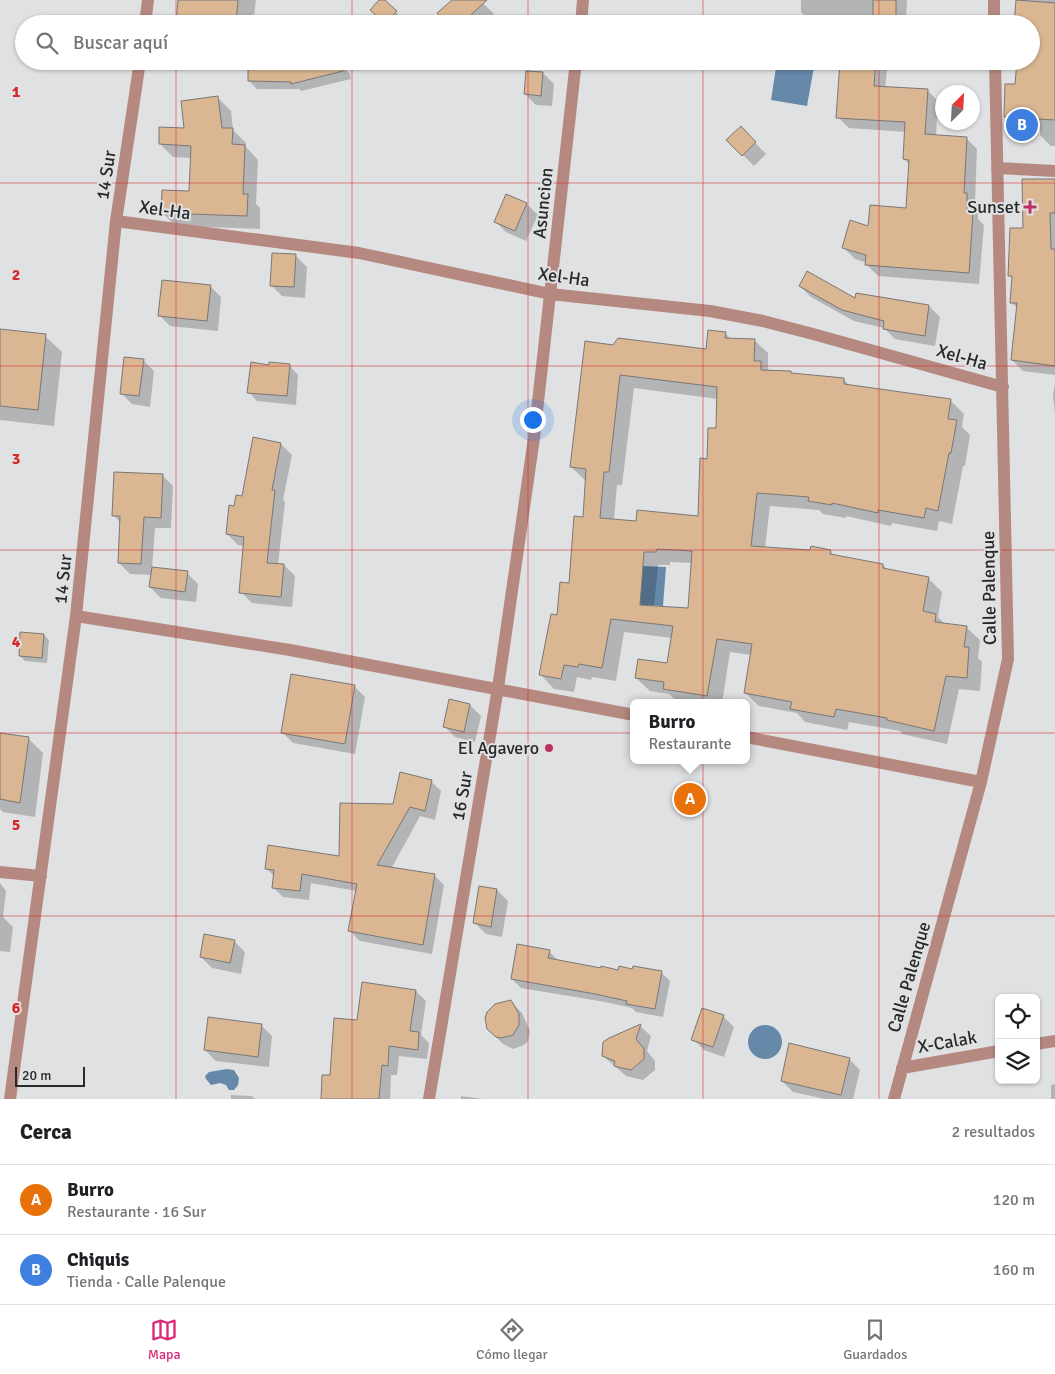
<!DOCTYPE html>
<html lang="es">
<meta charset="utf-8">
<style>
:root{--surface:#fff;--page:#f2f2f2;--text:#202124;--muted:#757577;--line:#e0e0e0;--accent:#db2777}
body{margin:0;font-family:Signika,sans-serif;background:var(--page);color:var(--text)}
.controls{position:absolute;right:15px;bottom:15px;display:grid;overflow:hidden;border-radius:8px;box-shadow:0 1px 4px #0004}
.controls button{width:45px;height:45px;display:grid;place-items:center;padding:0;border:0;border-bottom:1px solid var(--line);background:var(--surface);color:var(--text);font:25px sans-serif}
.compass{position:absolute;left:935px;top:85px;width:45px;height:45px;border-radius:50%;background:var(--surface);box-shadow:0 1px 4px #0004;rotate:24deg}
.scale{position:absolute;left:15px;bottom:12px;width:70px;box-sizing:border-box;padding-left:5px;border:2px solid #29292a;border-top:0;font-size:14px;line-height:18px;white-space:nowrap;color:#29292a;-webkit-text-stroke:4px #e0e1e3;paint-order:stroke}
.you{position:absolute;left:532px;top:419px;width:18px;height:18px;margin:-12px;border:4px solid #fff;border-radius:50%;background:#1a73e8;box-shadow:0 0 0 8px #1a73e833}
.badge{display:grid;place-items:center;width:32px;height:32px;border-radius:50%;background:var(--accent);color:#fff;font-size:16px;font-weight:700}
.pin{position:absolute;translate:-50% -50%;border:2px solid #fff;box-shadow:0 1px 5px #0006}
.popup{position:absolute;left:630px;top:699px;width:120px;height:65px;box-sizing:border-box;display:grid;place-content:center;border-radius:8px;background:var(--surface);filter:drop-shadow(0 1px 4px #0005);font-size:16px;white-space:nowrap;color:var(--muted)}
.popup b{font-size:19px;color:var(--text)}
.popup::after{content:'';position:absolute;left:50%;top:100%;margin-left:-10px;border:10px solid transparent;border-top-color:var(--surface)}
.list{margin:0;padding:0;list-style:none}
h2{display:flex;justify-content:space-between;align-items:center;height:65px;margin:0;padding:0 20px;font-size:21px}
h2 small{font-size:16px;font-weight:400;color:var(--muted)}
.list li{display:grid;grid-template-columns:32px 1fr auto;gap:15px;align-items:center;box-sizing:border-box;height:70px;padding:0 20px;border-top:1px solid var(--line)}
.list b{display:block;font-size:19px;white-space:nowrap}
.list p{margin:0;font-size:16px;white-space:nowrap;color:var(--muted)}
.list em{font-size:16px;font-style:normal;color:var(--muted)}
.icon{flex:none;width:28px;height:28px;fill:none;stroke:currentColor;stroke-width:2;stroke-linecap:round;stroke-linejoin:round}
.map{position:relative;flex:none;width:1055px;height:1099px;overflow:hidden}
.search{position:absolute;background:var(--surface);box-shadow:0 1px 4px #0004;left:15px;right:15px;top:15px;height:55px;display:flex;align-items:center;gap:12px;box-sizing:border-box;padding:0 18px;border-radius:28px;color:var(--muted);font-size:19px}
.sheet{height:205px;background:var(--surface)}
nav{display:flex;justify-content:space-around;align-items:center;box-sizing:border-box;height:70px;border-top:1px solid var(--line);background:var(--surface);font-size:14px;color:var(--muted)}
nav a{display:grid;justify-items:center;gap:2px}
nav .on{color:var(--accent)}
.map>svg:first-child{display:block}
.water{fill:#6689aa}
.shadow{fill:#0003;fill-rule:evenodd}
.building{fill:#dab792;stroke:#797776;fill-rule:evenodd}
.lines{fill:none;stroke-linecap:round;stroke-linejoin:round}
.street{stroke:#b5897f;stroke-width:12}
.grid{fill:none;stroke:#d62828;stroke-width:1;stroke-opacity:0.55}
.poi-dot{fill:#be3162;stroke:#e0e1e3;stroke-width:2}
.labels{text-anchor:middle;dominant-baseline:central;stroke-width:4;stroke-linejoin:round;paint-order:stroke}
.street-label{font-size:18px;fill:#29292a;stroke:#e0e1e3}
.poi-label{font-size:18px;fill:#29292a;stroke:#e0e1e3;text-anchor:end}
.grid-label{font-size:16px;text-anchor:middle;font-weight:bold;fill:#d62828;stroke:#e0e1e3;stroke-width:4;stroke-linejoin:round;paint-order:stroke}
</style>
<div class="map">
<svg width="1055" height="1099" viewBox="0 0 1055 1099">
<rect width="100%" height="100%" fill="#e0e1e3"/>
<path class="water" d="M777,61H815L807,106L771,100Z
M643,566L666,567L663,606L640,605Z
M748 1042a17 17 0 1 1 34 0a17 17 0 1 1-34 0Z
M227,1069L234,1070L239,1078L238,1085L234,1090H229L226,1085L220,1083L211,1085L206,1079L205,1076L209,1072Z"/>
<path class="shadow" d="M180,0H256L253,24H177Z
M381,0H383L407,23L385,24Z
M453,0H480L494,14L484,24H449Z
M801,0H907L906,19L935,24L812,23L801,12Z
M1017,0H1055V146H1051L1040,135V129L1017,128L1006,117L1023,96L1031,61V24H1015Z
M851,61H888L885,88L927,90L938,101L936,136L966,138L977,149L975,202L978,205V219L984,225L979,284L878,276L867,265V263L855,259L844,248L869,227L907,209L910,165L904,159L906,132L849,128L838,117Z
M904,61H947L946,68Z
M342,65L350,74L351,79L301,91L299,89H257L249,81Z
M543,73L554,84L552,106L536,105L525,94Z
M218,98L231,111L233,130L246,143V147L258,160L256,204L260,208V229L175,226L162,212L190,192L192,158L173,157L160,144L186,129Z
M741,128L766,154L754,166L728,140Z
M1055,180V375L1023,371L1012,360L1018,309L1011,302L1013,279L1009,275L1025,229Z
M527,204L538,215L526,241L506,232L495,221Z
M296,256L307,267L305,298L282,296L271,285Z
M210,286L221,297L218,331L170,326L159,315Z
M800,286L856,300L929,306L940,317L935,346L895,339L884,328L854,321L811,297Z
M0,330L45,336L62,352L54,426L0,420Z
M725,333L731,339L754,340L768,353V369L770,371L790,372L793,374L843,379L850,386L950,400L964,414L962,427L970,435L965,466H963L952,524L939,521L937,531L892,523L891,526L846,516V518L823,514L819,510L770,506L765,548L830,551L835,556L883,565L888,570L928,578L942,592L938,617L945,624L966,627L980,640L978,658L982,662L980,691L959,689L947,744L902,734L900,731L849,722L847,730L805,722L797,713L759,706L745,693L752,655L730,652L722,703L678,702L669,694L650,691L636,678L668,665L672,638L624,632L616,681L592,677L591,680L577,677L574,692L554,689L541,675L558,616L570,584L584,518L586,481L571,467L614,346L707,351ZM634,388L718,399L717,430L708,460L700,517L637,522L614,520L617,485H622ZM670,562L692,563L689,610L654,607L658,565H670Z
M143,360L154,371L150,407L132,404L121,393Z
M270,366H290L298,375L296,405L257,401L249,392Z
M1055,384V415L1053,395Z
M281,444L292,455L283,500L285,502L278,565H284L295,576L292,607L252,603L241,592L245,546L238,545L227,534L235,507Z
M162,475L173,486L171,528H155L152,569L187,573L198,584L196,602L161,598L150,587L152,575L130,574L119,563L121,523L113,515Z
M44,635L49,640L47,663L25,661L20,656Z
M354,686L365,697L355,754L293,743L282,732Z
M470,705L481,716L475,742L455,737L444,726Z
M0,734L28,738L43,753L35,817L3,812L0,809Z
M431,781L441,791L435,820L420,816L391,869L434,875L444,885L432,954L360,941L350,931L357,891L311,883L309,900L283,897L273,887L275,877L266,868L340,858L394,805Z
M0,883L6,891L3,917L13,927L10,952L0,951Z
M497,890L508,901L502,937L486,934L475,923Z
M234,941L245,952L241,974L212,968L201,957Z
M549,951L558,961L619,971L633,970L661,972L670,981L663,1017L636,1012L632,1008L605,1002L521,988L512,979Z
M416,991L426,1001L421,1035L429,1043L427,1059L399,1056L397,1075H391L390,1099H322L331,1077L358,1021Z
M510,1001L522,1013L530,1031L528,1041L524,1045L513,1049L503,1044L492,1033Z
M723,1016L734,1027L724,1057L704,1050L693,1039Z
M261,1025L272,1036L269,1067L216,1061L205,1050Z
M640,1026L651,1036L647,1051L655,1061V1070L643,1080L626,1076L603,1056Z
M849,1059L860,1070L853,1099H825L793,1092L782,1081Z
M1055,1084V1099H1051V1085Z
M231,1095L252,1096L255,1099H224H231Z
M461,1096L483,1099H461Z"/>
<path class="building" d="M178,0H238L236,24H176Z
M379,0H385L397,11L385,24L370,10Z
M452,0H487L461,24H447L437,13Z
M873,0H896V24H873Z
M1016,0L1055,3V120L1004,117L1005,84H1015L1017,61H1031V24H1014Z
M840,61H876L874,86L928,89L925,134L967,137L964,193H967V213H973L969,273L865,265L866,255L842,248L850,220L868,226L870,205L906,208L909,160L903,159L905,122L836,118Z
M248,64H342L343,71L291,84V82L248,81Z
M526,71L543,72L541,96L524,94Z
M218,96L222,128H233L232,144L245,145L243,194H248L247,216L161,213L162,190L189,191L191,146L159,144V127L184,128L181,101Z
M741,126L756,142L742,156L726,140Z
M1022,179H1055V213H1050L1051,249H1055V366L1011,360L1017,303H1010L1012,276H1008L1010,228H1023Z
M506,194L527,203L515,231L494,222Z
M272,253L296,254L294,287L270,286Z
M807,271L855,298L856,293L929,305L925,336L883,329L884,321L842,310L799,286Z
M162,280L211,285L207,321L158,316Z
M0,329L46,334L38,410L0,406Z
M708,330L726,332L725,338L755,339L754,361H761V370L791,371V373L844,378V384L951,399L948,419L957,420L951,453H949L938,511L926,508L924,518L878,510V513L832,503V505L808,501L809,497L757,493L751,546L810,550L811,546L831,550L830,554L883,564V568L929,577L923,611L936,614L935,622L967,626L964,647H969L967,678L946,676L934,731L887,720V718L836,709L834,717L790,709L792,702L744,693L752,644L717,639L707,696L663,689L664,682L635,678L638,659L667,663L673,626L611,619L602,668L579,664L578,667L564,665L561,679L539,675L551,614L557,615L560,582L569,583L574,516L583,517L586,469L570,467L585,341L613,345L618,338L706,349ZM620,375L717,387L716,428H708L707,459L700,458L698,516L637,510L636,521L600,518L604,472H609ZM657,549L692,551L688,608L640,605L644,552H656Z
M124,357L144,359L139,396L120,394Z
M251,362L269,365V362L290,364L287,396L247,393Z
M253,437L281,443L272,490H275L267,563L284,564L281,597L239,593L244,537L226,534L229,505L234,506L236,495L242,496Z
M114,472L163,474L161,518L144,517L141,564L118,563L120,516H112Z
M152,567L188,571L185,592L149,587Z
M20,632L44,634L42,658L19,656Z
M291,674L355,685L345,744L281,733Z
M449,699L470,704L464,732L443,727Z
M0,733L29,737L20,803L0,799Z
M400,772L432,780L425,811L410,807L377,865L435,874L423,945L348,931L357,884L302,874L300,891L272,888L274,870L265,869L268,845L339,856L340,803L393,804Z
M479,886L497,889L491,927L473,923Z
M204,934L235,940L230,963L200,957Z
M517,944L550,950L548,958L601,968V966L618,970L619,966L632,969L633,966L662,971L655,1009L626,1004L627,1001L595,994L511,979Z
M362,982L416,990L410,1031L419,1032L418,1050L389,1046L388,1066L382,1065L379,1099H321L322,1075H330L334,1018L357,1020Z
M511,1000L519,1014V1025L513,1035L501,1038L496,1037L487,1029L485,1018L487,1012L495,1004Z
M702,1008L724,1015L713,1047L691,1040Z
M208,1017L262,1024L258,1057L204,1050Z
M641,1024L636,1039L644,1049V1059L631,1070L614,1066L615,1061L602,1056L603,1042L609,1038Z
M789,1043L850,1058L841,1095L781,1081Z"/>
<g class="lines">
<path class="street" d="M994,0V24
M145,24L148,0
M581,24L583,0
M997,168L1055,171
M116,221L359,253L550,294L710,311L763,321L813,334L1003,387
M76,616L290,650L634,715
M746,737L981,782
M0,872L41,876
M1036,1044L1055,1041
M902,1068L999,1051
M10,1099L76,616L116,221L140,61
M429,1099L498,688L534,438L576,61
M894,1099L981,782L1008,659L995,61"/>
</g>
<path class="grid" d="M176,0V24M352,0V24M528,0V24M703,0V24M879,0V24M176,61V1099M352,61V1099M528,61V1099M703,61V1099M879,61V1099M0,183H1055M0,366H1055M0,550H1055M0,733H1055M0,916H1055"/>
<g class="poi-dot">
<path d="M1027.5 199.5h5v5h5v5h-5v5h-5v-5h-5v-5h5z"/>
<circle cx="549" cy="748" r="5"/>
</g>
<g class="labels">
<g class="street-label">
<text transform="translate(106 175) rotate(-81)">14 Sur</text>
<text transform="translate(543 203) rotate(-84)">Asuncion</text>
<text transform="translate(165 210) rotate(8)">Xel-Ha</text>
<text transform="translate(564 277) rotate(8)">Xel-Ha</text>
<text transform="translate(962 357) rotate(16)">Xel-Ha</text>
<text transform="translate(63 579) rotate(-84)">14 Sur</text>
<text transform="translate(989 588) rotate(-91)">Calle Palenque</text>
<text transform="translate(462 796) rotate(-80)">16 Sur</text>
<text transform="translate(909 977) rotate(-74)">Calle Palenque</text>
<text transform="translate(947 1042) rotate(-10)">X-Calak</text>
</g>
<g class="poi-label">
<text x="1020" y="207">Sunset</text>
<text x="539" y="748">El Agavero</text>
</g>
</g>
<g class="grid-label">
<text x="16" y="97">1</text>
<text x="16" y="280">2</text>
<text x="16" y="464">3</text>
<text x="16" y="647">4</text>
<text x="16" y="830">5</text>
<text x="16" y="1013">6</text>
</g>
</svg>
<div class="controls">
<button><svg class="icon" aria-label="locate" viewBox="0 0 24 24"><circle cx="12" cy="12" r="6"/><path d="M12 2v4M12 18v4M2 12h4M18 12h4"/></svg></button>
<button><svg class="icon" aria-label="layers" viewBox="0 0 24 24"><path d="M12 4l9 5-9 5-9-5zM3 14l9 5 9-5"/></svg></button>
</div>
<svg class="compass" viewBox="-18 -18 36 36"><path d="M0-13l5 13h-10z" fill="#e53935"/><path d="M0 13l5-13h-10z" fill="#757577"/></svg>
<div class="scale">20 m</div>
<div class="you"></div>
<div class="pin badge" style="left:690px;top:799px;background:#e8710a">A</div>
<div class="popup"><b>Burro</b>Restaurante</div>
<div class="pin badge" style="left:1022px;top:125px;background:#3f7fe0">B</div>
<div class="search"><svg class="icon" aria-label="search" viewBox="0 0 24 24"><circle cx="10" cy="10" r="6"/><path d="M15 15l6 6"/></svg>Buscar aquí</div>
</div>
<section class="sheet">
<h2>Cerca<small>2 resultados</small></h2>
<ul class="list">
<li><span class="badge" style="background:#e8710a">A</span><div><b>Burro</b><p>Restaurante · 16 Sur</p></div><em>120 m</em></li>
<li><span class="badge" style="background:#3f7fe0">B</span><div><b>Chiquis</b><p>Tienda · Calle Palenque</p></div><em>160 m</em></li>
</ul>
</section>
<nav>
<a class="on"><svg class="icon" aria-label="map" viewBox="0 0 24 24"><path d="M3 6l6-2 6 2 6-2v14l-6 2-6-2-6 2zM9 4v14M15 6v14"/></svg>Mapa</a>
<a><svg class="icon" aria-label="directions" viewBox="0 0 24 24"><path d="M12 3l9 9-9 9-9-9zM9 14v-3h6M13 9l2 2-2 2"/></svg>Cómo llegar</a>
<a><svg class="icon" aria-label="saved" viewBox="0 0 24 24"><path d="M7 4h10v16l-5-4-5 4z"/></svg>Guardados</a>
</nav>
